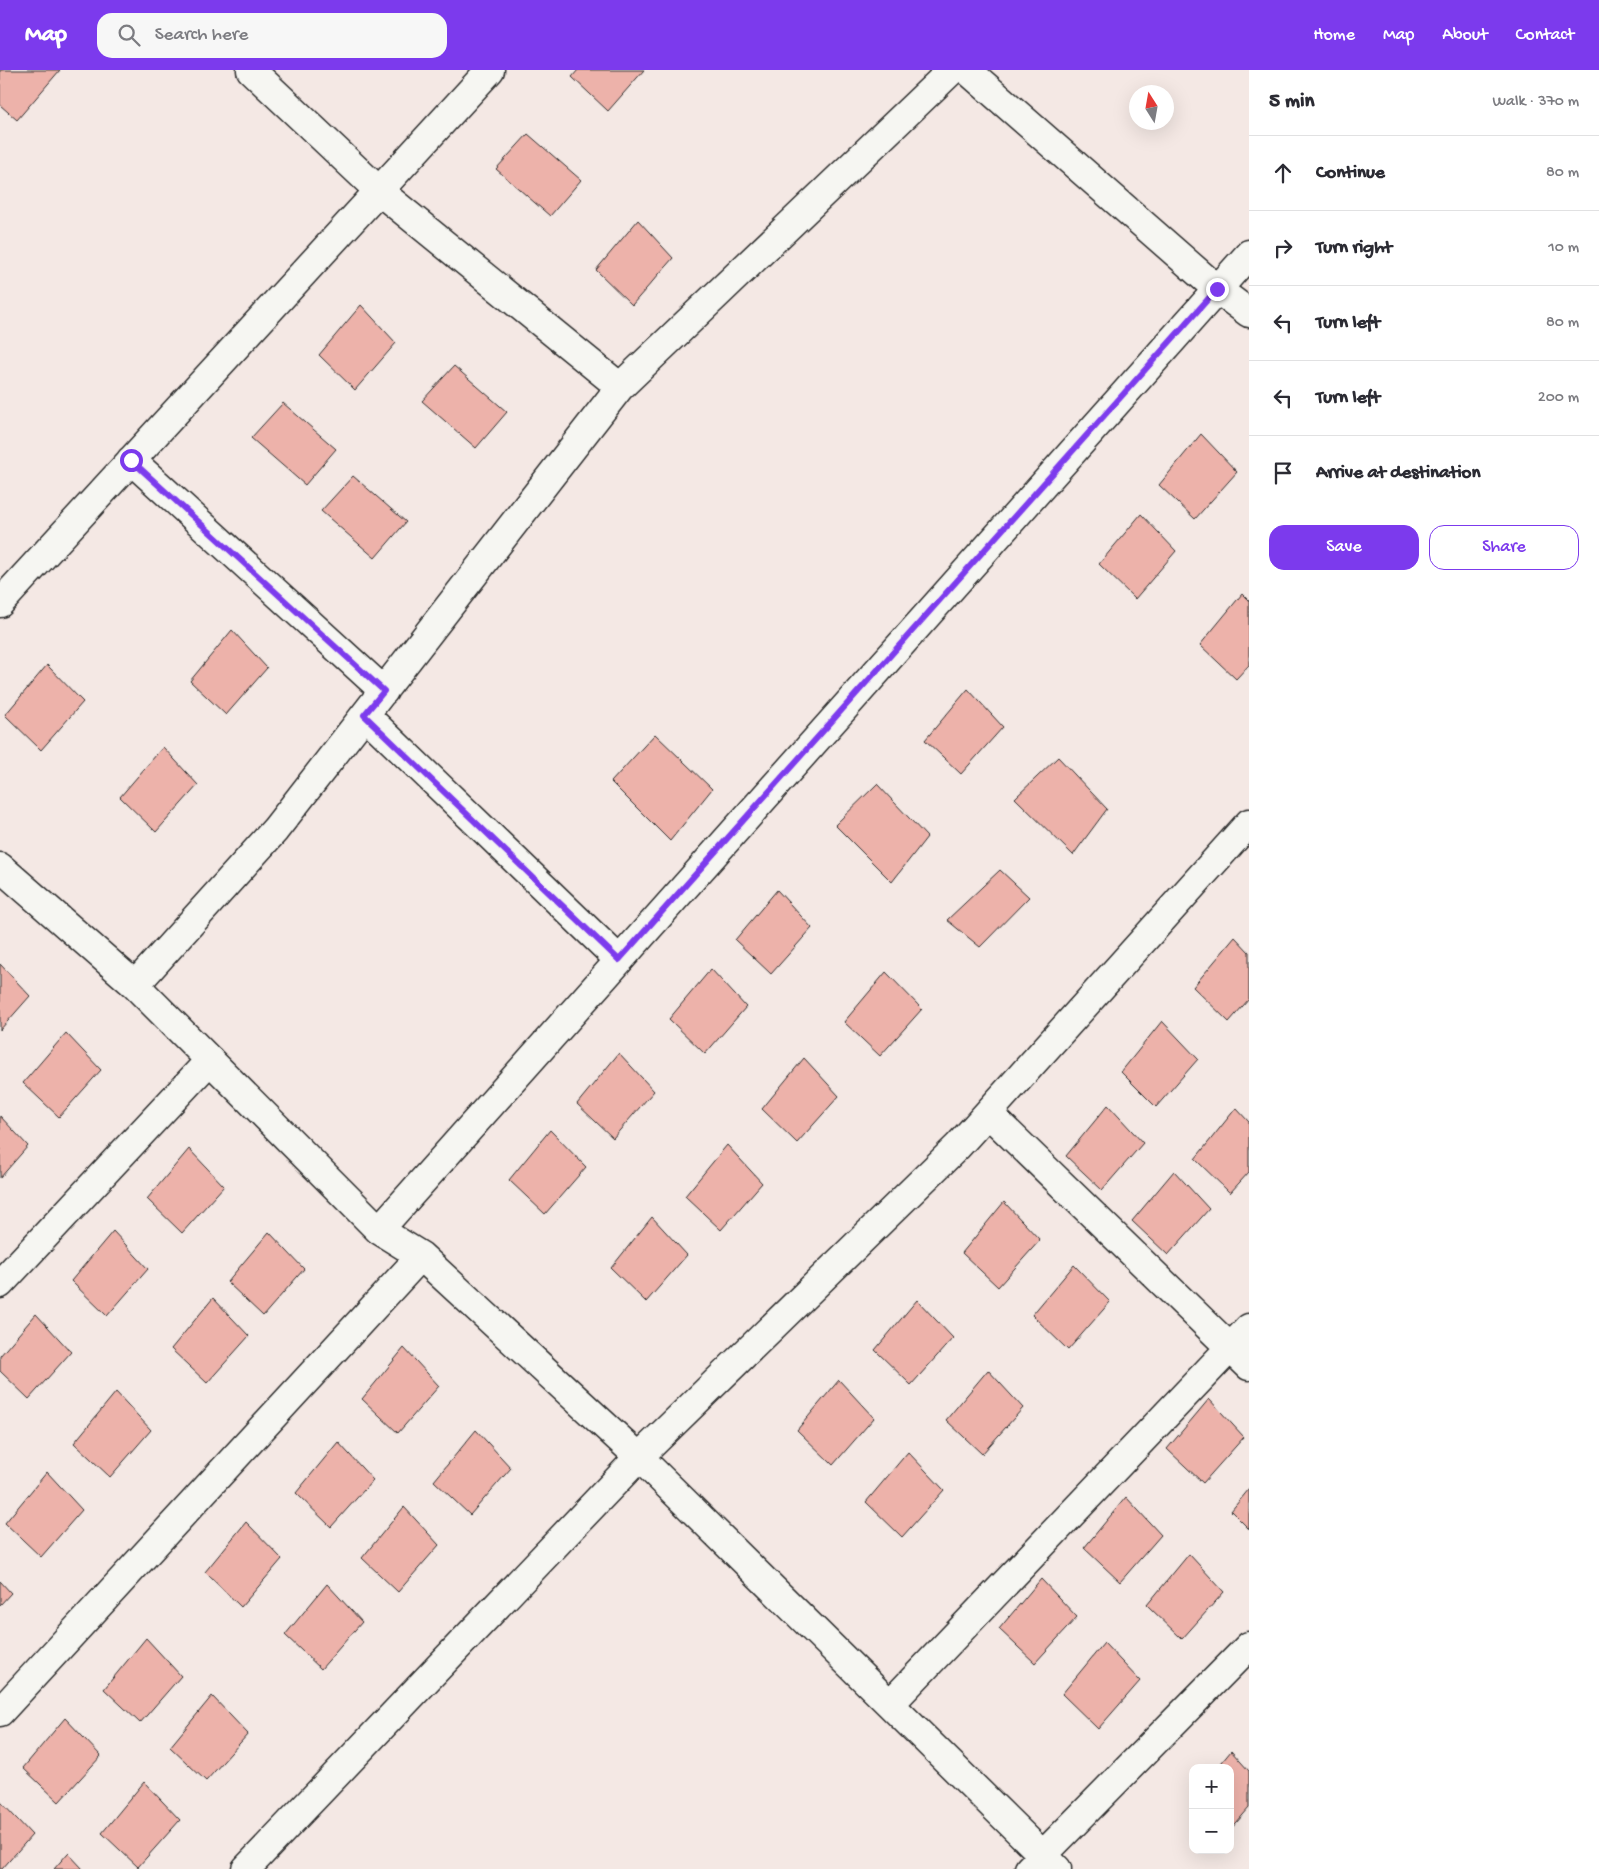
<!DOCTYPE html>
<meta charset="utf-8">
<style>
:root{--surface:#fff;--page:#f7f7f7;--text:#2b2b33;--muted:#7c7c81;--line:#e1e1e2;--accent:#7c3aed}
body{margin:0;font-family:"Gochi Hand",sans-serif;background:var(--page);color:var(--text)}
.controls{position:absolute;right:15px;bottom:15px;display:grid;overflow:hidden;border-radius:10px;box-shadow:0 5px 20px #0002}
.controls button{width:45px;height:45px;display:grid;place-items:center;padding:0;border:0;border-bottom:1px solid var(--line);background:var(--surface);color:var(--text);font:25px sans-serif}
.compass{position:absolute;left:1129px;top:15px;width:45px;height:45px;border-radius:50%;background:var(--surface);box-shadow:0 5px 20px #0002;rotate:349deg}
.stop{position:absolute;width:15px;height:15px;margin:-11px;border:4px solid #7c3aed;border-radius:50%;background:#fff}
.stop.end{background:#7c3aed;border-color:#fff;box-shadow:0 1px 5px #0008}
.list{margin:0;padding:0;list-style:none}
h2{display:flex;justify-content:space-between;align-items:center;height:65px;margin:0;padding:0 20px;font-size:21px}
h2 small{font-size:16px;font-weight:400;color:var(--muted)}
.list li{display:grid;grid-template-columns:32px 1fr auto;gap:15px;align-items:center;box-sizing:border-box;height:75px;padding:0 20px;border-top:1px solid var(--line)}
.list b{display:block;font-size:19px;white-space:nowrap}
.list em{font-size:16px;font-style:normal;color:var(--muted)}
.actions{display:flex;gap:10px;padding:15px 20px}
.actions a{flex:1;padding:11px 0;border:1px solid var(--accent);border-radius:15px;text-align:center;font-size:18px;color:var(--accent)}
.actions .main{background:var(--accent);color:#fff}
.icon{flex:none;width:28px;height:28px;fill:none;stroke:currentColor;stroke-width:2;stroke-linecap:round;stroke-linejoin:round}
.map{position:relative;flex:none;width:1249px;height:1799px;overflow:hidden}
header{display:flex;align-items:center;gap:30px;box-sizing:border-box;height:70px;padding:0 25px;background:var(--accent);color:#fff}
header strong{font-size:24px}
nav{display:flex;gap:28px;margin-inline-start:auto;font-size:18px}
.search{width:350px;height:45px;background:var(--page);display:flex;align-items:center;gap:12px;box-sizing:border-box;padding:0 18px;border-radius:15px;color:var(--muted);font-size:19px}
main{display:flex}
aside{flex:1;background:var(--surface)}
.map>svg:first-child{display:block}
.building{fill:#edb2aa;stroke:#2b2b2b}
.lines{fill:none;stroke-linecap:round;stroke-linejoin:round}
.minor-casing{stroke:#2b2b2b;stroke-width:31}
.minor{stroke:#f6f6f2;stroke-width:28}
.route{stroke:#7c3aed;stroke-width:6}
</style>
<header>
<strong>Map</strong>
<div class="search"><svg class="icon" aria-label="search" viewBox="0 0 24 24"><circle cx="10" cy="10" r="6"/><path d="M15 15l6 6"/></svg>Search here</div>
<nav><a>Home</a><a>Map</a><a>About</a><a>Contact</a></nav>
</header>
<main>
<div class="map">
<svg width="1249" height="1799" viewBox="0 0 1249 1799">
<rect width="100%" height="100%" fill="#f4e8e4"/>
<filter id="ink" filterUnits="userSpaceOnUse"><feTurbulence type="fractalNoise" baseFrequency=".02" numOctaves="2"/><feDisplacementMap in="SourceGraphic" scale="10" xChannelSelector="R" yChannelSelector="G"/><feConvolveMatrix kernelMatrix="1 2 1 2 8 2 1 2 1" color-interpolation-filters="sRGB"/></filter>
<g filter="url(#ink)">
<path class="building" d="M0,0H60L17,50L0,35Z
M578,0H644L608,41L572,7Z
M528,64L581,110L550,146L496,99Z
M638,150L673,188L632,235L596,200Z
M361,235L396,273L355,320L319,285Z
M454,296L507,342L476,378L422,331Z
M283,333L336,379L305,415L251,368Z
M1201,364L1237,402L1195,449L1159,415Z
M353,406L406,452L375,488L321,441Z
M1141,444L1176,481L1135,529L1099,494Z
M1242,524L1249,531V595L1236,609L1200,575Z
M232,560L267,598L226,645L190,611Z
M47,595L83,632L41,680L5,645Z
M968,619L1003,657L961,704L925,670Z
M655,664L712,719L670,771L611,712Z
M163,677L198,715L156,762L120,727Z
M1058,687L1107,739L1073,785L1015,728Z
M877,714L927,767L892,812L835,755Z
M1000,800L1029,827L980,877L947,850Z
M777,820L812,858L771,904L735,870Z
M1235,867L1249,882V929L1229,952L1193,917Z
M0,894L30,926L0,960Z
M711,899L746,937L705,984L669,949Z
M886,902L922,939L880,986L844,952Z
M1162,951L1198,989L1156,1037L1121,1002Z
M66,963L101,1000L59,1047L23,1013Z
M619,983L654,1021L613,1068L577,1034Z
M804,988L839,1026L797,1073L762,1039Z
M1108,1035L1143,1073L1102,1120L1066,1086Z
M1236,1038L1249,1052V1102L1230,1123L1195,1089Z
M0,1046L28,1076L0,1108Z
M550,1060L586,1097L545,1144L509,1110Z
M727,1075L762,1113L721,1160L685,1126Z
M189,1079L224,1116L182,1163L147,1129Z
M1174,1101L1209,1139L1168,1185L1132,1151Z
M1004,1132L1040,1170L998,1217L962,1183Z
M652,1147L687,1185L646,1232L611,1198Z
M113,1161L148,1199L107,1246L71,1211Z
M269,1162L304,1199L263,1246L227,1212Z
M1074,1195L1110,1232L1068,1280L1032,1245Z
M213,1228L249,1266L207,1313L171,1279Z
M917,1230L953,1268L911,1315L875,1280Z
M36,1244L71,1282L29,1329L0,1301V1286Z
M404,1278L439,1316L398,1363L362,1329Z
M988,1300L1023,1338L982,1384L946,1350Z
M839,1310L874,1348L833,1395L797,1360Z
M116,1322L151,1360L110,1407L74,1373Z
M1209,1329L1244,1367L1203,1413L1167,1379Z
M476,1360L511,1398L470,1445L434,1411Z
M338,1372L373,1410L331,1457L296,1423Z
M908,1382L944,1420L902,1467L866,1432Z
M47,1402L82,1440L41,1487L5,1453Z
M1249,1419V1459L1231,1441Z
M1126,1427L1161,1465L1120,1512L1084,1478Z
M404,1437L439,1475L398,1522L362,1488Z
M246,1452L282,1489L241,1537L205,1502Z
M1189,1484L1224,1522L1182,1569L1147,1535Z
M1041,1509L1077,1547L1035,1593L999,1559Z
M0,1511L11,1523L0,1535Z
M327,1514L362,1552L321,1599L285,1565Z
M146,1568L181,1606L140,1653L104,1619Z
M1104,1573L1140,1611L1098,1659L1062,1624Z
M212,1626L248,1664L206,1711L170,1677Z
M65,1648L101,1686L59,1732L23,1698Z
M1231,1681L1249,1701V1738L1230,1760V1698H1217Z
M144,1712L180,1750L138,1797L102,1763Z
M0,1731L32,1765L2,1799H0Z
M68,1783L83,1799H54Z"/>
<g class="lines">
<g class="minor-casing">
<path id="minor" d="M251,0L379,121L620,317L952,0
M967,0L1217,219L1249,243
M131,390L384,621
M0,533L490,0
M365,645L619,890
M0,797L135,915L379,1160L421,1186L639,1387L1057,1799
M135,915L275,760L620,317
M988,1043L1249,1296
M379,1160L1249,184
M0,1214L210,990
M890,1634L1249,1258
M0,1642L421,1186
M246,1799L639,1387L958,1076L1249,753
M1029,1799L1249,1576"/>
</g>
<use href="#minor" class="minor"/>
</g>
</g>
<g class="lines" filter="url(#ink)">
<path class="route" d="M131,390L384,621L364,645L619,890L1217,219"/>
</g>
</svg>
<div class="controls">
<button>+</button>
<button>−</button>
</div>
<svg class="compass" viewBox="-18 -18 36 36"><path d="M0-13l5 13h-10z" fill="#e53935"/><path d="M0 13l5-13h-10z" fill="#7c7c81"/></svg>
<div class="stop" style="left:131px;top:390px"></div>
<div class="stop end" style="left:1217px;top:219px"></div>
</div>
<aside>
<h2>5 min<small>Walk · 370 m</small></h2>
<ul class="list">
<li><svg class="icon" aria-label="ahead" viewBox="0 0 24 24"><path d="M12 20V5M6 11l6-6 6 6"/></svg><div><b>Continue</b></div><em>80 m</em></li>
<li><svg class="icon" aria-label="right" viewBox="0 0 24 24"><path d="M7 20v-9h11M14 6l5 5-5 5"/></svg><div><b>Turn right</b></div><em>10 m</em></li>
<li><svg class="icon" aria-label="left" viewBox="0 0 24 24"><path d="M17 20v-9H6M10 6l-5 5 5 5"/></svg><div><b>Turn left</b></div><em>80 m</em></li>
<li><svg class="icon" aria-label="left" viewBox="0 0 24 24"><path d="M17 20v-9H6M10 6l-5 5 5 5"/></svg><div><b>Turn left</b></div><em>200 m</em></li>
<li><svg class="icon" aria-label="arrive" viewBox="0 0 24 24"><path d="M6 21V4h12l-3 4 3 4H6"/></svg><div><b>Arrive at destination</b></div></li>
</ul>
<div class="actions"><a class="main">Save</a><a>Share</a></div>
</aside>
</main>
